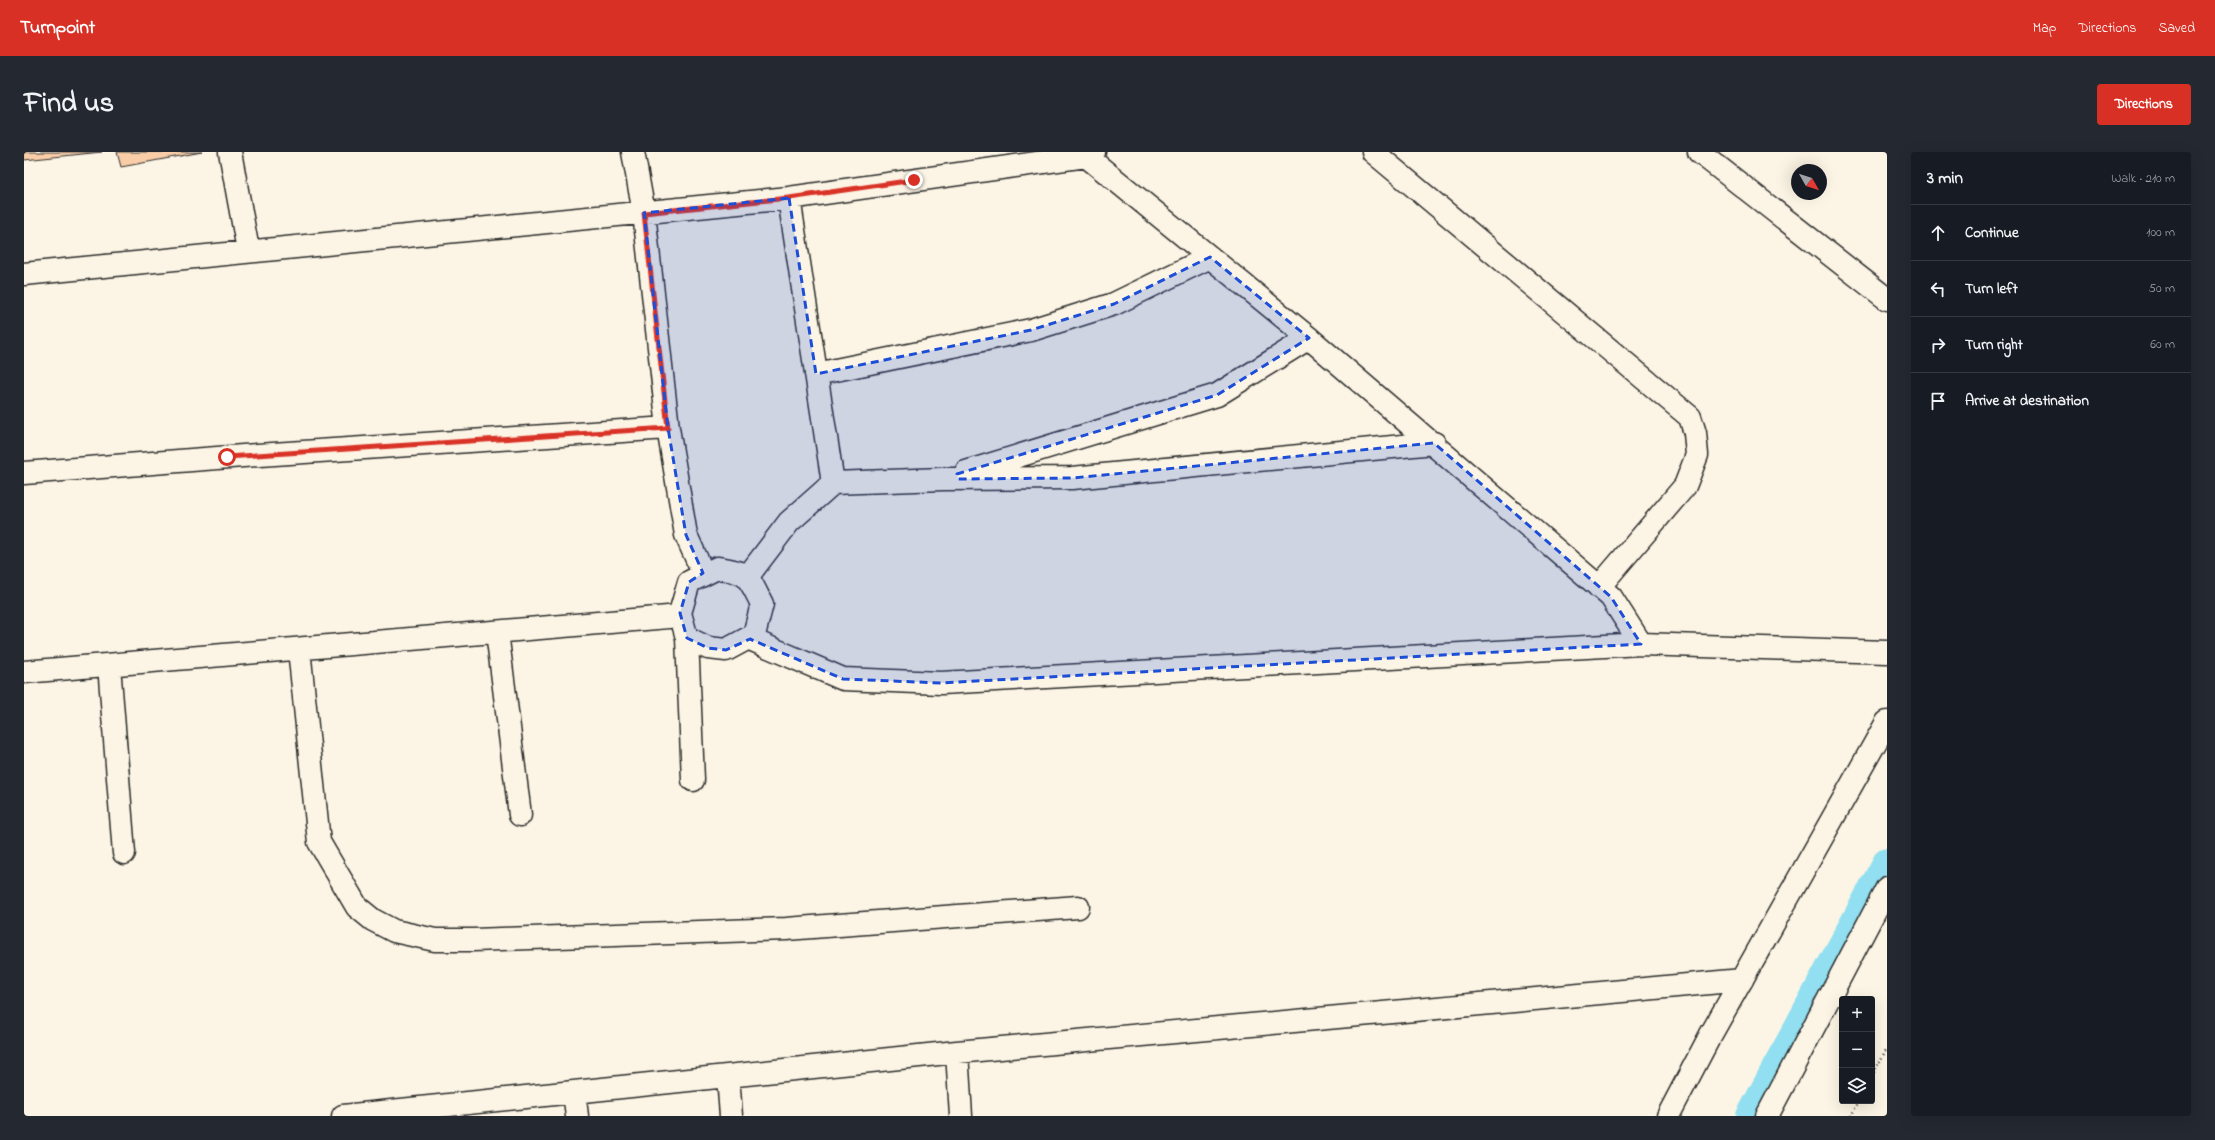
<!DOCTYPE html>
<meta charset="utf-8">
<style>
:root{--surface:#171b24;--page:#242831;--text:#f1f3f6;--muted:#9ea1a6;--line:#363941;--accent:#d93025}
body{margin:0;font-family:"Indie Flower",sans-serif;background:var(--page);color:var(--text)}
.controls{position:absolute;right:12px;bottom:12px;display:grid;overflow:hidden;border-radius:4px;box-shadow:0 4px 16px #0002}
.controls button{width:36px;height:36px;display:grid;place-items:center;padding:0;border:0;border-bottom:1px solid var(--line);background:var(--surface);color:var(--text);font:20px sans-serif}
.compass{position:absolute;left:1767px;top:12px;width:36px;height:36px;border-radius:50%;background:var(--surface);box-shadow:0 4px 16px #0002;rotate:129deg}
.stop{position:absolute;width:12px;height:12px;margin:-9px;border:3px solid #d93025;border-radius:50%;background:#fff}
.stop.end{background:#d93025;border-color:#fff;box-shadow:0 1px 4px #0008}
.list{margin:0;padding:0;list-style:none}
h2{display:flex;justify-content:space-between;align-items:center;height:52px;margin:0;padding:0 16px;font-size:17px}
h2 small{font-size:13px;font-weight:400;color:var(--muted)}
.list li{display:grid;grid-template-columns:26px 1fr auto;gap:12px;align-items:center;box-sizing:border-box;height:56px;padding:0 16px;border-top:1px solid var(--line)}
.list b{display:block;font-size:15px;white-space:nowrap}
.list em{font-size:13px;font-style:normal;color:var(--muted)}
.icon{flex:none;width:22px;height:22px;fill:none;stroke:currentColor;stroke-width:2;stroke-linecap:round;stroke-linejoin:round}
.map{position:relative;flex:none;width:1863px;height:964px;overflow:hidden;border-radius:4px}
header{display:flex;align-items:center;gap:24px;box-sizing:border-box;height:56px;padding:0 20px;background:var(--accent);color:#fff}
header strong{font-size:19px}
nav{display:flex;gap:22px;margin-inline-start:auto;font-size:14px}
.intro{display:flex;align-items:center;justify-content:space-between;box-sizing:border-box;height:96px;padding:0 24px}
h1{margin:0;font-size:28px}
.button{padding:10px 18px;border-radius:4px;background:var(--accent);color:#fff;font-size:14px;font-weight:700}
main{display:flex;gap:24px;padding:0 24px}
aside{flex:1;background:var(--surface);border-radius:4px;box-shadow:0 4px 16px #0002}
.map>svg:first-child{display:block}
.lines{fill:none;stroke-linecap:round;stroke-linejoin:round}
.canal{stroke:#91dff0;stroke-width:30}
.building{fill:#f9cda8;stroke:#2b2b2b}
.street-casing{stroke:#2b2b2b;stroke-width:25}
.path{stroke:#2b2b2b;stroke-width:2.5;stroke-dasharray:1 3;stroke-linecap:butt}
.street{stroke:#fcf5e5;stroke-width:22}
.route{stroke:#d93025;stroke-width:5}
.marked{fill:#1d4ed8;fill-opacity:0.2;stroke:#1d4ed8;stroke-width:3;stroke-dasharray:8 5;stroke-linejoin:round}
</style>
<header>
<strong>Turnpoint</strong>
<nav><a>Map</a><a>Directions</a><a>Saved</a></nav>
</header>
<div class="intro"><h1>Find us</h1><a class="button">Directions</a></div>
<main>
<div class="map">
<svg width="1863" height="964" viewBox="0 0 1863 964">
<rect width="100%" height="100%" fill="#fcf5e5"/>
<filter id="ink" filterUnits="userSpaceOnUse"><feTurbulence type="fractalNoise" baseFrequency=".025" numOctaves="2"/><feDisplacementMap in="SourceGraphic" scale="8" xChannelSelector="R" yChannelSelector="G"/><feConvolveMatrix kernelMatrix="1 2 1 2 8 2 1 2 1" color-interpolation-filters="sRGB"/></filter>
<g filter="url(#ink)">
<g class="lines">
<path class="canal" d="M1727,964L1863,711"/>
</g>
<path class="building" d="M0,0H78L0,8Z
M93,0H178L97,15Z"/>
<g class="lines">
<g class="street-casing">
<path id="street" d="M206,0L224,98
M609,0L620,61L644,276L662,383L679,421
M1349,0L1666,265L1671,281L1673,303L1661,334L1575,435
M1675,0L1863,147
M1062,4L1285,186L1587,445L1617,492
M765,46L809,331
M0,122L765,46L1062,4L1070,0
M792,222L1007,178L1090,152L1186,105
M942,320L1193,243L1285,186
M0,321L219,304L644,276
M693,416C726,420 724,425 738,452L730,483L702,498L684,496L663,486L656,461L665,430Z
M724,424L765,370L809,331L919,327L1048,326L1410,291
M473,480L496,663
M663,486L669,628
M726,487L819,527L917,531L1617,492L1863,500
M275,497L295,690L333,755L349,768L370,779L411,788H449L762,777L1054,755
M85,513L100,701
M0,520L656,464
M933,900L937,964
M704,924L707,964
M550,940L553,964
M319,964L933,900L1718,828
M1644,964L1686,884L1863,570
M1743,964L1863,736"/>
</g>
<path class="path" d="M1848,924L1863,896
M1827,964L1835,949"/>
<use href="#street" class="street"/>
</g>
</g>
<g class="lines" filter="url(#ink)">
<path class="route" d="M203,305L644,276L620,61L765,46L890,28"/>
</g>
<path class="marked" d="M765,46L792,222L1007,178L1090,152L1186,105L1285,186L1193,243L933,322L934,327L1048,326L1410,291L1587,445L1617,492L917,531L819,527L726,487L702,498L684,496L663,486L656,461L665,430L679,421L662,383L644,276L620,61Z"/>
</svg>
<div class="controls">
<button>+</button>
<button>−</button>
<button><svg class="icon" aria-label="layers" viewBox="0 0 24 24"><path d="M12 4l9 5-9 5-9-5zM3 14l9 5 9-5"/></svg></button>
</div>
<svg class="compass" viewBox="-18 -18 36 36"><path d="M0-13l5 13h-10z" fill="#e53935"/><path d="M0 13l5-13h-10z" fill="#9ea1a6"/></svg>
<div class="stop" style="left:203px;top:305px"></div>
<div class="stop end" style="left:890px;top:28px"></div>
</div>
<aside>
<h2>3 min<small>Walk · 210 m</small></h2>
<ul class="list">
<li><svg class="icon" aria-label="ahead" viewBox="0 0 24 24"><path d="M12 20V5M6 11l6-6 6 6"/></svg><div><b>Continue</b></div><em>100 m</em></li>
<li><svg class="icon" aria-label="left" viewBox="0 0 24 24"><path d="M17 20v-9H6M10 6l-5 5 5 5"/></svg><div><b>Turn left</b></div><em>50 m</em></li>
<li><svg class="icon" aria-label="right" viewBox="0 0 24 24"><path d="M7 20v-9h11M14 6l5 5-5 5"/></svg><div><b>Turn right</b></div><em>60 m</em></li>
<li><svg class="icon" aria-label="arrive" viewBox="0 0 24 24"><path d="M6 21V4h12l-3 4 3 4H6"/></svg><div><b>Arrive at destination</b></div></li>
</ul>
</aside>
</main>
